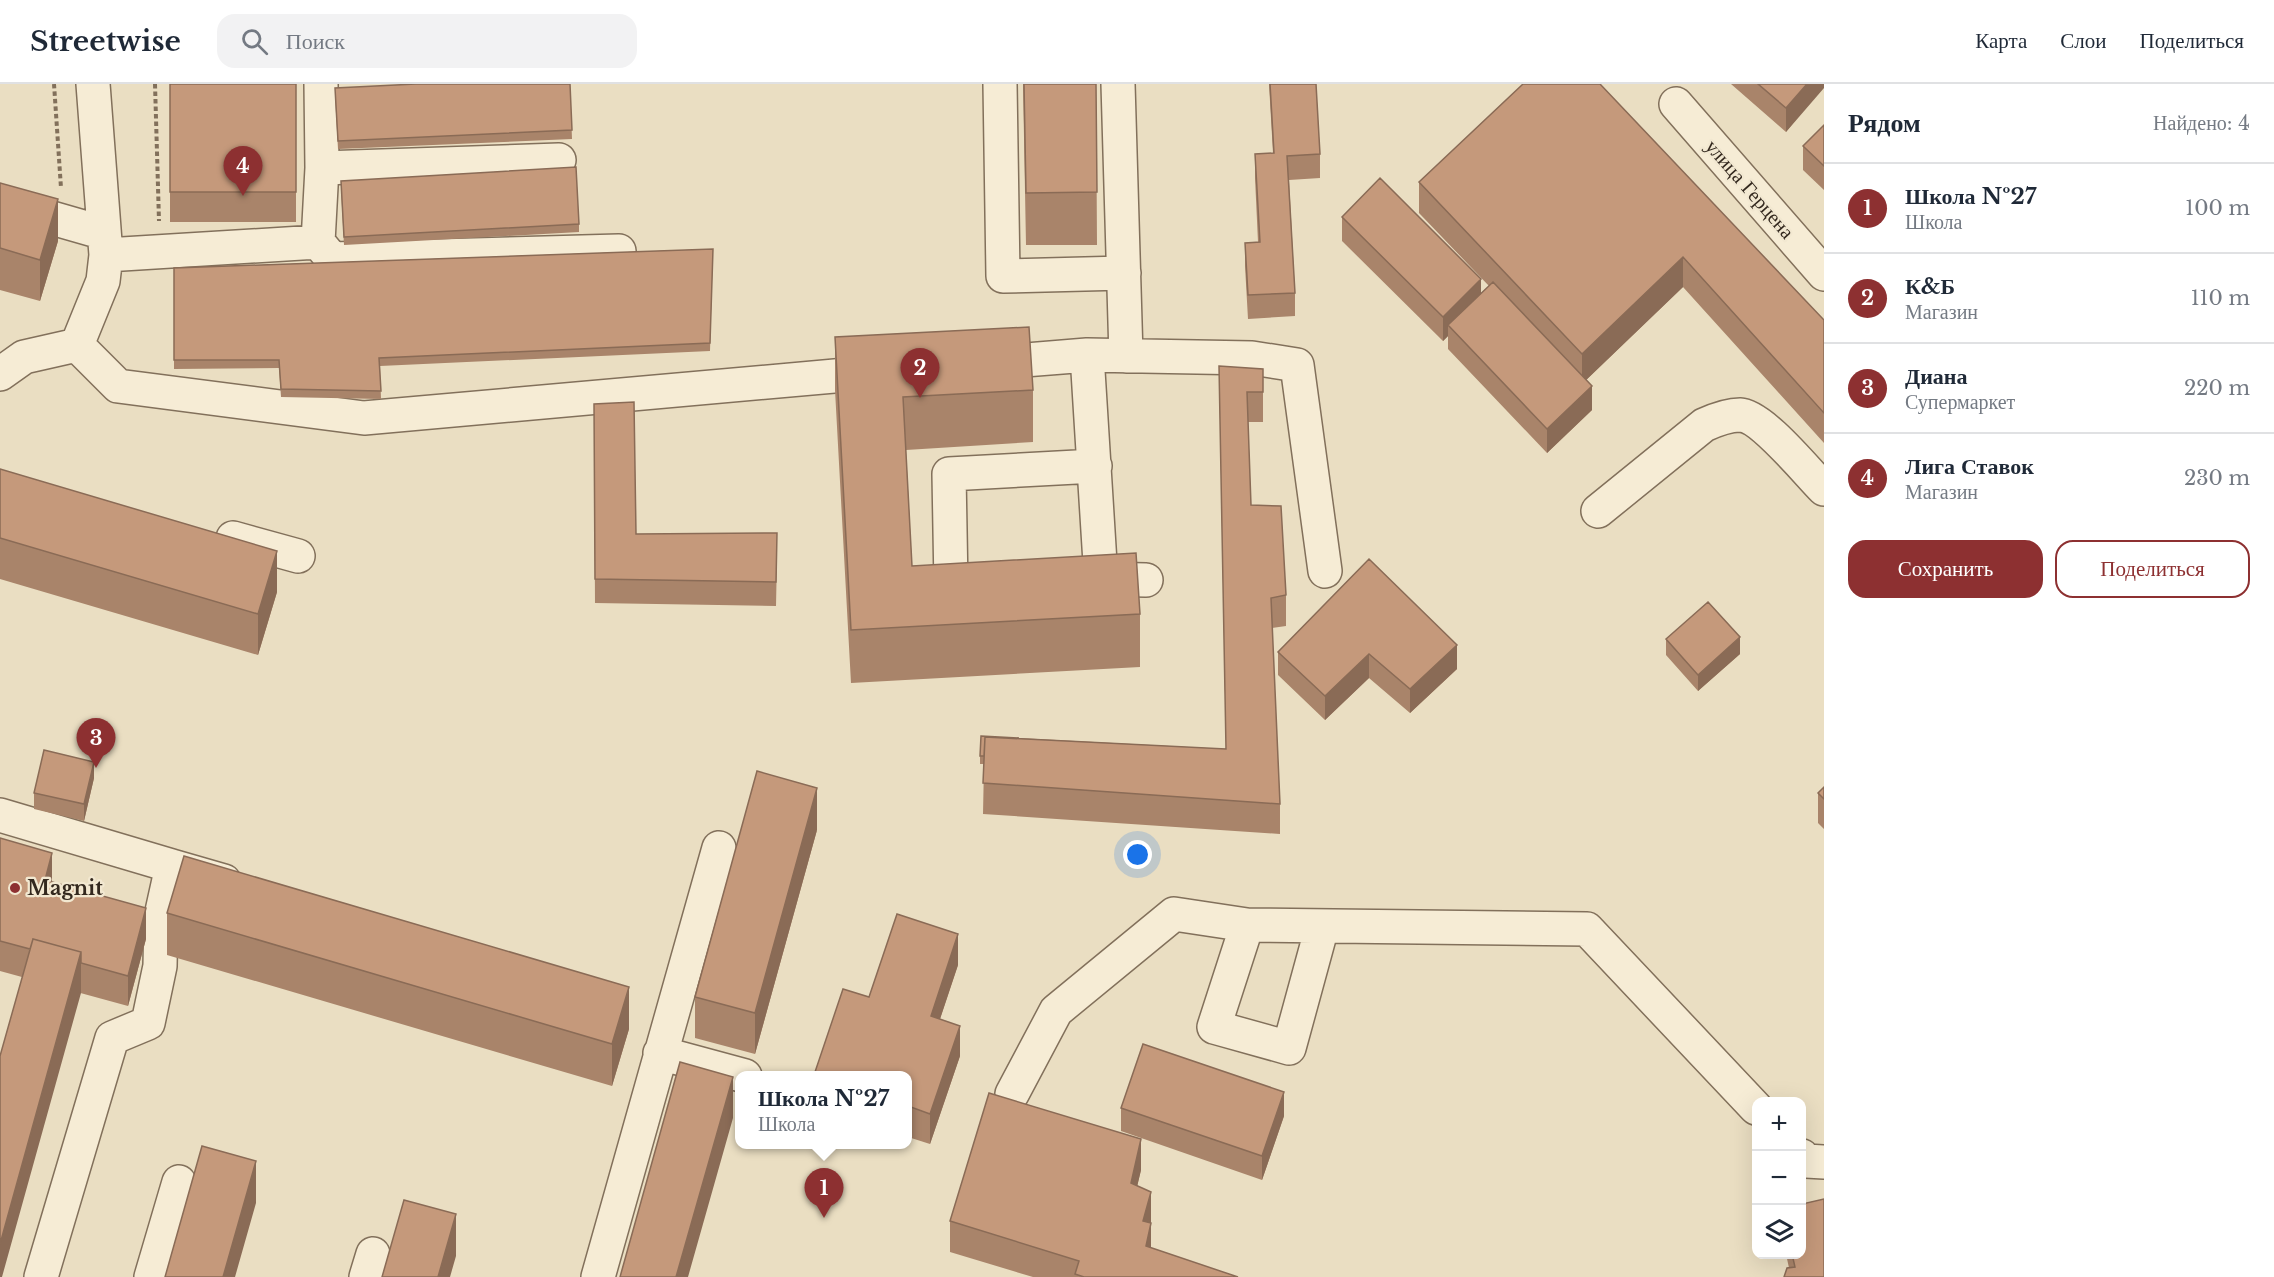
<!DOCTYPE html>
<html lang="ru">
<meta charset="utf-8">
<style>
:root{--surface:#fff;--page:#f2f2f3;--text:#1f2937;--muted:#747a83;--line:#e0e1e3;--accent:#8d3031}
body{margin:0;font-family:"Libre Baskerville",serif;background:var(--page);color:var(--text)}
.controls{position:absolute;right:18px;bottom:18px;display:grid;overflow:hidden;border-radius:12px;box-shadow:0 6px 24px #0002}
.controls button{width:54px;height:54px;display:grid;place-items:center;padding:0;border:0;border-bottom:2px solid var(--line);background:var(--surface);color:var(--text);font:30px sans-serif}
.you{position:absolute;left:1138px;top:771px;width:21px;height:21px;margin:-15px;border:4px solid #fff;border-radius:50%;background:#1a73e8;box-shadow:0 0 0 9px #1a73e833}
.badge{display:grid;place-items:center;width:39px;height:39px;border-radius:50%;background:var(--accent);color:#fff;font-size:20px;font-weight:700}
.pin{position:absolute;translate:-50% -50px;filter:drop-shadow(0 2px 3px #0008)}
.pin::after{content:'';position:absolute;top:32px;width:21px;height:18px;background:inherit;clip-path:polygon(0 0,100% 0,50% 100%)}
.popup{position:absolute;left:735px;top:987px;width:177px;height:78px;box-sizing:border-box;display:grid;place-content:center;border-radius:12px;background:var(--surface);filter:drop-shadow(0 2px 4px #0005);font-size:20px;white-space:nowrap;color:var(--muted)}
.popup b{font-size:22px;color:var(--text)}
.popup::after{content:'';position:absolute;left:50%;top:100%;margin-left:-12px;border:12px solid transparent;border-top-color:var(--surface)}
.list{margin:0;padding:0;list-style:none}
h2{display:flex;justify-content:space-between;align-items:center;height:78px;margin:0;padding:0 24px;font-size:26px}
h2 small{font-size:20px;font-weight:400;color:var(--muted)}
.list li{display:grid;grid-template-columns:39px 1fr auto;gap:18px;align-items:center;box-sizing:border-box;height:90px;padding:0 24px;border-top:2px solid var(--line)}
.list b{display:block;font-size:22px;white-space:nowrap}
.list p{margin:0;font-size:20px;white-space:nowrap;color:var(--muted)}
.list em{font-size:20px;font-style:normal;color:var(--muted)}
.actions{display:flex;gap:12px;padding:18px 24px}
.actions a{flex:1;padding:14px 0;border:2px solid var(--accent);border-radius:18px;text-align:center;font-size:21px;color:var(--accent)}
.actions .main{background:var(--accent);color:#fff}
.icon{flex:none;width:33px;height:33px;fill:none;stroke:currentColor;stroke-width:2;stroke-linecap:round;stroke-linejoin:round}
.map{position:relative;flex:none;width:1824px;height:1193px;overflow:hidden}
header{display:flex;align-items:center;gap:36px;box-sizing:border-box;height:84px;padding:0 30px;background:var(--surface);border-bottom:2px solid var(--line)}
header strong{font-size:28px}
nav{display:flex;gap:33px;margin-inline-start:auto;font-size:21px}
.search{width:420px;height:54px;background:var(--page);display:flex;align-items:center;gap:15px;box-sizing:border-box;padding:0 21px;border-radius:18px;color:var(--muted);font-size:22px}
main{display:flex}
aside{flex:1;background:var(--surface)}
.map>svg:first-child{display:block}
.lines{fill:none;stroke-linecap:round;stroke-linejoin:round}
.minor-casing{stroke:#82705b;stroke-width:36}
.path{stroke:#82705b;stroke-width:4;stroke-dasharray:4.5 3;stroke-linecap:butt}
.minor{stroke:#f6ecd5;stroke-width:33}
.wall{fill:#a9846a}
.shaded-wall{fill:#8a6b56}
.building{fill:#c5997b;stroke:#8a6b56;stroke-width:1.5}
.poi-dot{fill:#8d3031;stroke:#f2e8d1;stroke-width:2}
.labels{text-anchor:middle;dominant-baseline:central;stroke-width:4.5;stroke-linejoin:round;paint-order:stroke}
.street-label{font-size:20px;fill:#33281e;stroke:#f2e8d1}
.poi-label{font-size:20px;font-weight:bold;fill:#33281e;stroke:#f2e8d1;text-anchor:start}
</style>
<header>
<strong>Streetwise</strong>
<div class="search"><svg class="icon" aria-label="search" viewBox="0 0 24 24"><circle cx="10" cy="10" r="6"/><path d="M15 15l6 6"/></svg>Поиск</div>
<nav><a>Карта</a><a>Слои</a><a>Поделиться</a></nav>
</header>
<main>
<div class="map">
<svg width="1824" height="1193" viewBox="0 0 1824 1193">
<rect width="100%" height="100%" fill="#eadec2"/>
<g class="lines">
<g class="minor-casing">
<path id="minor" d="M1000,0L1003,192L1124,189
M1118,0L1126,272
M1676,20L1824,190
M322,84L559,76
M0,119L104,149
M318,158L322,84L321,0
M106,171L318,158L332,175L619,167
M77,261L118,302L364,334L879,288
M988,279L1087,271L1252,274L1297,281L1325,487
M0,290L24,273L77,261L103,197L106,171L93,0
M1598,427L1704,341C1715,336 1727,331 1740,331C1762,332 1807,388 1824,405
M233,454L298,472
M1101,495L1146,496
M1079,496L1101,495L1087,271
M973,501L951,502L949,390L1095,382
M0,731L172,782
M1247,841L1214,943L1289,964L1322,843
M660,969L745,992
M1012,1010L1056,927L1174,830L1247,841L1587,845L1756,1024
M1802,1072L1806,1077L1824,1078
M41,1193L112,954L148,939L160,882L161,832L172,782L224,797
M151,1193L179,1098
M366,1193L373,1170
M598,1193L719,764"/>
</g>
<path class="path" d="M54,0L61,104
M155,0L159,137"/>
<use href="#minor" class="minor"/>
</g>
<path class="wall" d="M170,0H296V138H170Z
M570,0L572,55L338,65L335,12Z
M1023,0H1096L1097,161H1026Z
M1269,0H1316L1320,70V94L1289,96L1295,209V232L1248,235L1245,182V159L1258,158L1255,94V70L1273,69Z
M1523,0L1824,236V359L1683,203L1586,296L1592,326L1547,369L1448,265V252L1443,257L1342,157V133L1481,209L1489,202L1419,129V98Z
M1731,0H1824L1786,48Z
M1824,41V106L1803,86V62Z
M0,99L58,157L40,217L0,206Z
M341,105L579,140V148L344,161Z
M713,165L710,267L380,282L381,315L281,313L279,284L174,285V184Z
M835,253L1033,306V358L906,366L912,482L1140,530V583L851,599L835,306Z
M1219,282L1263,285V338H1248L1251,421L1286,511V542L1272,544L1280,720V750L983,730L984,680H980V672L1019,654L1226,665Z
M594,320L636,450L777,473L776,522L595,519Z
M0,385L277,508L258,571L0,495Z
M1369,475L1457,585L1410,629L1369,594L1325,636L1278,591V568Z
M1666,555L1740,570L1698,607L1666,571Z
M94,694L84,737L34,725V709Z
M1824,703V745L1818,739V709Z
M817,746L755,970L695,954V913Z
M0,754L52,798L146,855L128,922L0,887Z
M167,829L629,945L612,1002L167,871Z
M958,881L940,935L960,972L930,1060L908,1053V992L869,913Z
M1121,1024L1284,1032L1262,1096L1121,1047Z
M1141,1086L1137,1102L1151,1138V1164L1238,1193H1033L950,1168V1137Z
M1786,1170H1802L1824,1193L1789,1184Z"/>
<path class="shaded-wall" d="M1807,0H1824V4L1786,48V24Z
M58,115V157L40,217V176Z
M1683,173V203L1582,300V270Z
M1481,195V219L1448,241V252L1443,257V233Z
M1592,302V326L1547,369V345Z
M277,467V508L258,571V530Z
M1740,553V570L1698,607V591Z
M1457,561V585L1410,629V605Z
M1369,570V594L1325,636V612Z
M94,678V694L84,737V720Z
M817,704V746L755,970V929Z
M52,769V799L45,796Z
M146,824V855L128,922V892Z
M958,850V881L931,962V932Z
M81,868V909L2,1193H0V1160Z
M629,903V945L612,1002V960Z
M960,942V972L930,1060V1030Z
M733,993V1034L688,1193H676Z
M1284,1008V1032L1262,1096V1072Z
M1141,1055V1086L1131,1129V1099Z
M256,1077V1119L235,1193H223Z
M1151,1108V1170L1143,1168V1137Z
M456,1130V1172L450,1193H438Z"/>
<path class="building" d="M170,0H296V108H170Z
M416,0H570L572,46L338,57L335,4Z
M1024,0H1096L1097,108L1026,109Z
M1270,0H1316L1320,70L1287,72L1295,209L1248,211L1245,159L1260,158L1255,70L1274,69Z
M1523,0H1600L1824,236V329L1683,173L1582,270L1419,98Z
M1758,0H1807L1786,24Z
M1824,41V82L1803,62Z
M576,83L579,140L344,153L341,97Z
M1380,94L1481,195L1443,233L1342,133Z
M0,99L58,115L40,176L0,164Z
M713,165L710,259L379,274L381,307L281,305L279,276H174V184Z
M1493,198L1592,302L1547,345L1448,241Z
M1029,243L1033,306L903,313L912,482L1136,469L1140,530L851,546L835,253Z
M1219,282L1263,285V308H1247L1251,421L1281,422L1286,511L1271,514L1280,720L983,699L985,653L1226,665Z
M634,318L636,450L777,449L776,498L595,495L594,320Z
M0,385L277,467L258,530L0,454Z
M1369,475L1457,561L1410,605L1369,570L1325,612L1278,568Z
M1708,518L1740,553L1698,591L1666,555Z
M981,652L1019,654L985,653L984,672H980Z
M44,666L94,678L84,720L34,709Z
M757,687L817,704L755,929L695,913Z
M1824,703V715L1818,709Z
M0,754L52,769L45,796L146,824L128,892L81,879V868L33,855L30,865L0,857Z
M184,772L629,903L612,960L167,829Z
M897,830L958,850L931,932L960,942L930,1030L908,1022V992L814,991L843,905L869,913Z
M33,855L81,868L0,1160V972Z
M1143,960L1284,1008L1262,1072L1121,1024Z
M680,978L733,993L676,1193H620Z
M989,1009L1141,1055L1131,1099L1151,1108L1143,1137L1151,1139L1146,1162L1238,1193H1084L1075,1190L1079,1177L950,1137Z
M202,1062L256,1077L223,1193H165Z
M1824,1115V1193H1784L1787,1184L1795,1183L1792,1170H1802V1120Z
M404,1116L456,1130L438,1193H382Z"/>
<circle class="poi-dot" cx="15" cy="804" r="6"/>
<g class="labels">
<g class="street-label">
<text transform="translate(1750 105) rotate(49)">улица Герцена</text>
</g>
<g class="poi-label">
<text x="27" y="804">Magnit</text>
</g>
</g>
</svg>
<div class="controls">
<button>+</button>
<button>−</button>
<button><svg class="icon" aria-label="layers" viewBox="0 0 24 24"><path d="M12 4l9 5-9 5-9-5zM3 14l9 5 9-5"/></svg></button>
</div>
<div class="you"></div>
<div class="pin badge" style="left:824px;top:1134px">1</div>
<div class="popup"><b>Школа №27</b>Школа</div>
<div class="pin badge" style="left:920px;top:314px">2</div>
<div class="pin badge" style="left:96px;top:684px">3</div>
<div class="pin badge" style="left:243px;top:112px">4</div>
</div>
<aside>
<h2>Рядом<small>Найдено: 4</small></h2>
<ul class="list">
<li><span class="badge">1</span><div><b>Школа №27</b><p>Школа</p></div><em>100 m</em></li>
<li><span class="badge">2</span><div><b>К&amp;Б</b><p>Магазин</p></div><em>110 m</em></li>
<li><span class="badge">3</span><div><b>Диана</b><p>Супермаркет</p></div><em>220 m</em></li>
<li><span class="badge">4</span><div><b>Лига Ставок</b><p>Магазин</p></div><em>230 m</em></li>
</ul>
<div class="actions"><a class="main">Сохранить</a><a>Поделиться</a></div>
</aside>
</main>
